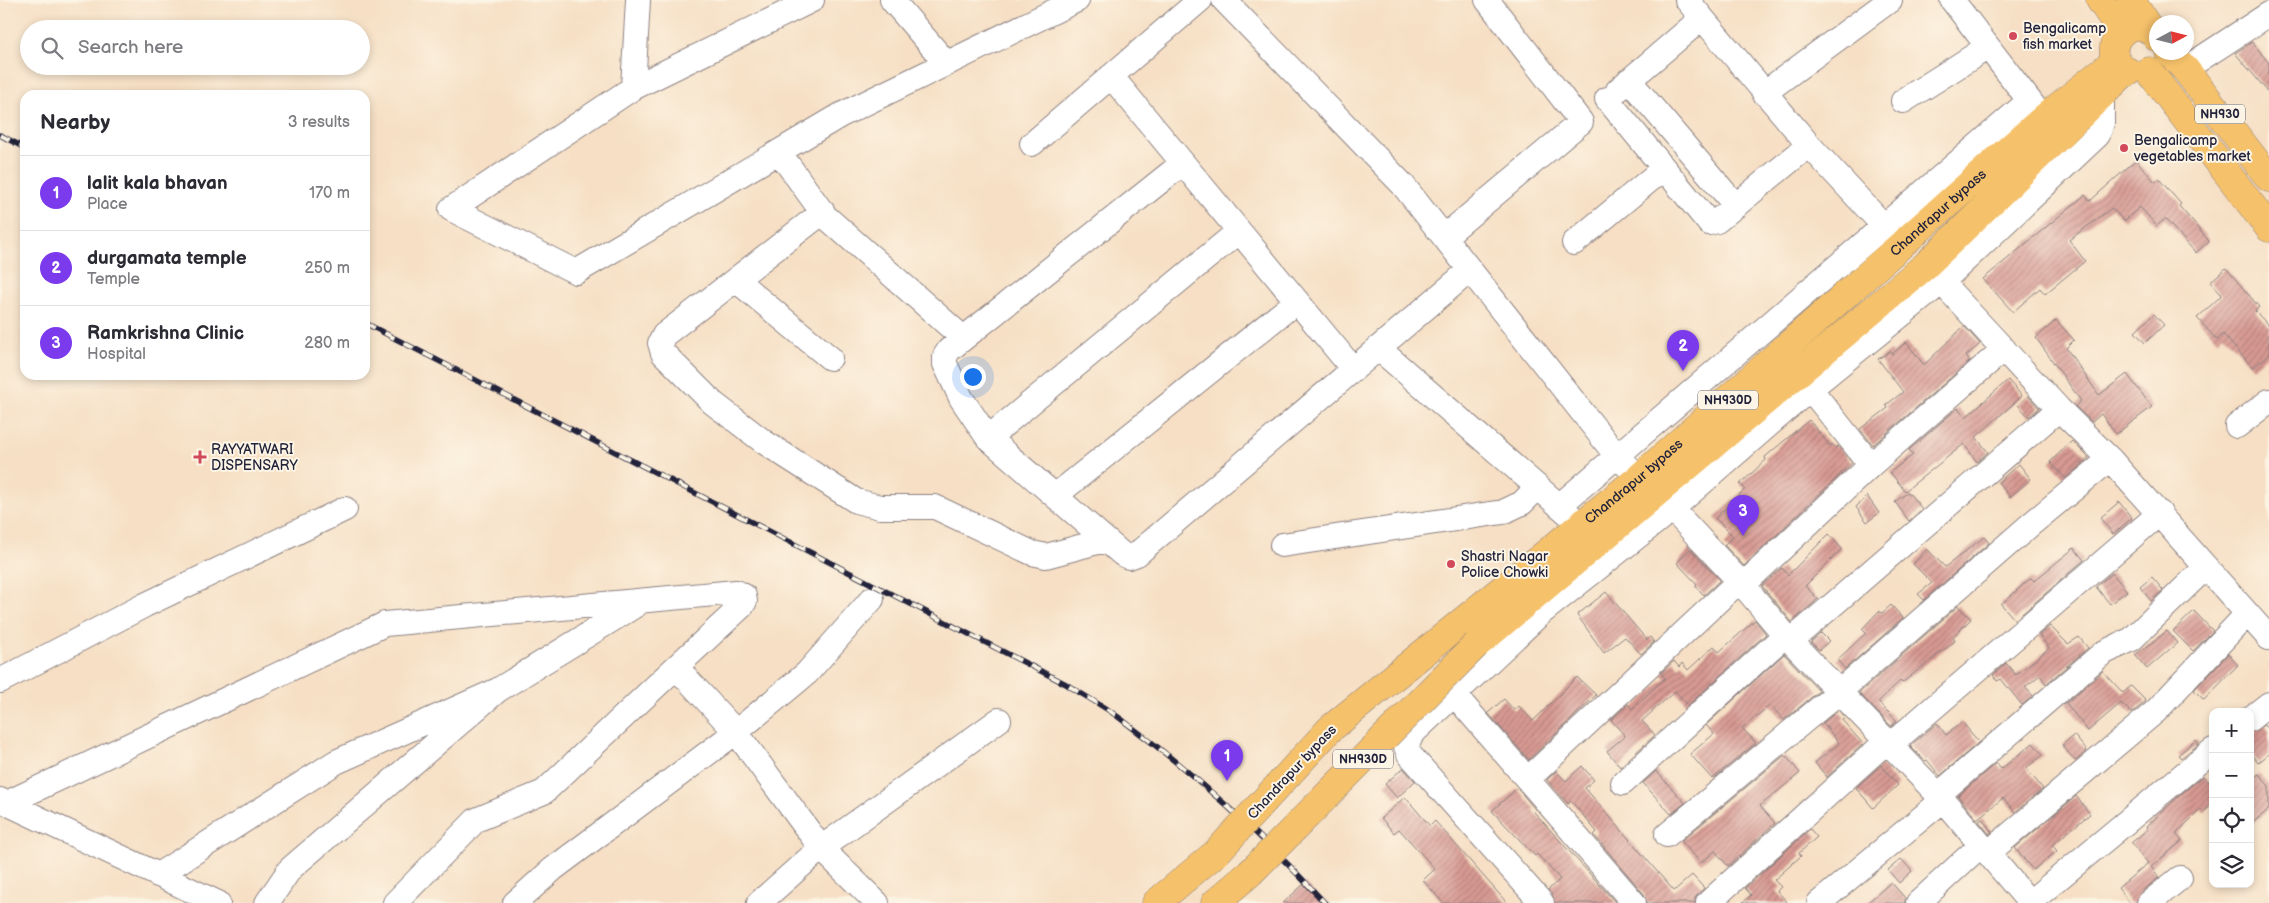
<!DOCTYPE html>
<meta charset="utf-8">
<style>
:root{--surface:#fff;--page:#f7f7f7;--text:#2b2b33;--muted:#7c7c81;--line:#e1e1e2;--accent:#7c3aed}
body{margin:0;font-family:"Balsamiq Sans",sans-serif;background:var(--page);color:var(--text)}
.controls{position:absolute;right:15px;bottom:15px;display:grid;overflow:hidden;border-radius:10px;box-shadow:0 2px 8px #0003}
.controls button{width:45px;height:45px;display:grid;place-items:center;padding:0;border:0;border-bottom:1px solid var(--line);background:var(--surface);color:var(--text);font:25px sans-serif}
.compass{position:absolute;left:2149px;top:15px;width:45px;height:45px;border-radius:50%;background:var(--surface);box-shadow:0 2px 8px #0003;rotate:83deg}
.you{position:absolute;left:972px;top:376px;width:18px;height:18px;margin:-12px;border:4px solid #fff;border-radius:50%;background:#1a73e8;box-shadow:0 0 0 8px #1a73e833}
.badge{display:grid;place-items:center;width:32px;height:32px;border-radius:50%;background:var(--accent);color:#fff;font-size:16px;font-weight:700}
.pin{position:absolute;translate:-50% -41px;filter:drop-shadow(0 1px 2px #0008)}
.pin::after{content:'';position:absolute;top:26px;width:18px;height:15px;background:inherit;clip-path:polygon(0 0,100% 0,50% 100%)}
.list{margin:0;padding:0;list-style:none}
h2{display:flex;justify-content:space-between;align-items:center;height:65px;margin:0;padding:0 20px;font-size:21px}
h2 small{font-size:16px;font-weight:400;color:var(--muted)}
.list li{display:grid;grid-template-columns:32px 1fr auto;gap:15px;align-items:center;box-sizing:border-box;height:75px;padding:0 20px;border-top:1px solid var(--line)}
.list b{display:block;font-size:19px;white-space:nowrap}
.list p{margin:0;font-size:16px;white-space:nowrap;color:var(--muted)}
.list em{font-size:16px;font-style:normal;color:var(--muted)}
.icon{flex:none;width:28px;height:28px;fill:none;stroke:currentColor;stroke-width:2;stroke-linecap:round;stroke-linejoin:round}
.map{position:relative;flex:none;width:2269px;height:903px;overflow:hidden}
.search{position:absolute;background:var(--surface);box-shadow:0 2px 8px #0003;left:20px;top:20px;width:350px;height:55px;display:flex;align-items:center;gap:12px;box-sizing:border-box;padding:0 18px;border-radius:28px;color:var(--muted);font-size:19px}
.panel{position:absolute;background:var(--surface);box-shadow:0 2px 8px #0003;left:20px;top:90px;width:350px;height:290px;border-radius:15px}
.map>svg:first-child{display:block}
.building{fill:url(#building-hatch)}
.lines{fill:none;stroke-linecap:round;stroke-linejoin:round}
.minor-casing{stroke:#8c8080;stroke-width:26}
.highway-casing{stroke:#8c8080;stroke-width:29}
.minor{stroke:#fff;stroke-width:24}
.highway{stroke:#f5c16b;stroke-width:28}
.rail-casing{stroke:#22223b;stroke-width:5.5}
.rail{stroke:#fcf5e5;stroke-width:4;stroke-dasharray:11;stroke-linecap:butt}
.highway-bridge-casing{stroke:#8c8080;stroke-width:29;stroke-linecap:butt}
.highway-bridge{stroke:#f5c16b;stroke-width:28}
.poi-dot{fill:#d1495b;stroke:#fcf5e5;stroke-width:2}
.labels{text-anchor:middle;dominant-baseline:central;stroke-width:4;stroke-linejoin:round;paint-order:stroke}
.shield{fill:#fcf5e5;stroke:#63616e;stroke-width:1}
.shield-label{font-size:12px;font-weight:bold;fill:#22223b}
.poi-label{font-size:14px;fill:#22223b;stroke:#fcf5e5;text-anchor:start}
.street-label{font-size:14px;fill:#22223b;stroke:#fcf5e5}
</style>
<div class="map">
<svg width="2269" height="903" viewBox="0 0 2269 903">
<defs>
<pattern id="building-hatch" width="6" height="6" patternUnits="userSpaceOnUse" patternTransform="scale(1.25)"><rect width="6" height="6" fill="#d89a93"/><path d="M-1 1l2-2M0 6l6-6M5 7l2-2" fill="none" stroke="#af7d79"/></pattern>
</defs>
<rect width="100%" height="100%" fill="#fcf5e5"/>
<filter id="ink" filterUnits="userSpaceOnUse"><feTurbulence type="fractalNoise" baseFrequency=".02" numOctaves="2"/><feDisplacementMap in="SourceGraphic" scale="10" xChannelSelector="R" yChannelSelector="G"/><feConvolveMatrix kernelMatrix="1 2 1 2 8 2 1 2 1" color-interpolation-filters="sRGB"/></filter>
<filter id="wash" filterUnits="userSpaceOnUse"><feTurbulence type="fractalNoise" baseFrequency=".0096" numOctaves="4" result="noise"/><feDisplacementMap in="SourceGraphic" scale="20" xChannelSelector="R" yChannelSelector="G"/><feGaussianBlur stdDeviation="1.12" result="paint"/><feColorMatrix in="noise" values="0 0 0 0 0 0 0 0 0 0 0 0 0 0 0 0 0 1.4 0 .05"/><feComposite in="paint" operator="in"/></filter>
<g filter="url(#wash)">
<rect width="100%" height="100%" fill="#f6dfc4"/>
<g id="blocks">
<path class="building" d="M2252,42L2269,63V93L2235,53Z
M2136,160L2155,182L2159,179L2181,204L2179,206L2209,241L2196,253L2165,219L2157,226L2140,207L2124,221L2112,208L2069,240L2085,261L2045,294L2040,288L2013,312L1983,279L2085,195L2090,201Z
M2226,268L2259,307L2255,311L2269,326V354L2253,368L2223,334L2217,340L2197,318L2222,295L2210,282Z
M2154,314L2164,325L2145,343L2135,332Z
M2056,320L2074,340L2066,348L2099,395L2127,374L2152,407L2116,434L2101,414L2092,422L2075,406L2081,401L2036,338Z
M1964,326L1980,344L1966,356L1970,361L1873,445L1860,429L1888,408L1886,405L1903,392L1878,359L1890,351L1892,354L1906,342L1924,365Z
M2008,380L2022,396L1976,437L1988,452L1977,462L1964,444L1905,491L1890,472L1913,455L1909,450L1958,408L1966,417Z
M2028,396L2039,408L2029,417L2018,405Z
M1809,420L1830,446L1832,444L1836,448L1838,446L1852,463L1744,566L1724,545L1733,536L1715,518L1745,489L1740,484L1766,460L1765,457Z
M2072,441L2089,458L2065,478L2050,462Z
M2019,464L2031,479L2010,497L1998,482Z
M1908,492L1922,509L1909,521L1895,502Z
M1867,496L1879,513L1867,522L1856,507Z
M2119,502L2132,518L2113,534L2100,518Z
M1829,534L1842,549L1805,586L1818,599L1792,622L1762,586L1782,568L1788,575Z
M1984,537L1989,543L1924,600L1918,594L1932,583L1913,564L1927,549L1945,567Z
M2074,548L2084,560L2015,620L2001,604L2031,578L2034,581Z
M1690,549L1720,580L1704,595L1695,586L1697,584L1677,563Z
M2112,573L2127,591L2110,604L2096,587Z
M2152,577L2163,590L2151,601L2140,587Z
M1606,592L1647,640L1650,637L1654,642L1641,654L1625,637L1604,653L1577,615Z
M1891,605L1903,618L1845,669L1837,660L1866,633L1862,629L1879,611L1882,613Z
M1958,606L1971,619L1953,637L1955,641L1902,683L1900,681L1878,702L1897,721L1891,726L1859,693Z
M2194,611L2213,631L2193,651L2173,631Z
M1755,620L1766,634L1688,705L1675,691L1642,721L1655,735L1620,767L1607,751L1625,736L1611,720L1628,704L1632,709L1665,678L1661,673L1674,661L1679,667L1682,663L1688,670L1714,646L1719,652Z
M2050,626L2068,644L2079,637L2088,648L2046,684L2040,675L2025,687L2033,696L2022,705L2001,679L1997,681L1993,675L2006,663L2016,675L2049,648L2039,635Z
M2167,631L2177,643L2147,669L2135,655Z
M1821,633L1829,641L1819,650L1811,642Z
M1784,654L1819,691L1784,720L1770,705L1742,728L1756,743L1712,779L1690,754L1714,734L1706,725Z
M2228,654L2238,665L2204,700L2194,690Z
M2103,671L2123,693L2131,686L2146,701L2132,713L2121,703L2088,731L2066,703Z
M1577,677L1596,695L1529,760L1488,713L1504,699L1514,710L1519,706L1533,721Z
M1838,710L1845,718L1842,720L1863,744L1827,777L1815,763L1839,743L1823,723Z
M1962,722L1979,742L1940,776L1927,760L1925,761L1910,746L1937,723L1946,735Z
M2264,725L2269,731V754L2258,763L2250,753V732Z
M2074,735L2087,751L2075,761L2062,745Z
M2196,740L2199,744L2181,758L2178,755Z
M2033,743L2043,755L2026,768L2043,789L2015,812L2003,798L1977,819L1958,796L1996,763L2001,769Z
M1785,755L1800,773L1760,806L1775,823L1728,866L1715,851L1701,863L1681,841Z
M1881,765L1898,785L1873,808L1856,788Z
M1582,766L1594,780L1585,788L1674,891L1692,875L1704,888L1695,898V903H1647L1644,894L1594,835L1597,832L1571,801L1568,804L1547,780L1556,771L1566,781Z
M1403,768L1415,781L1397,798L1385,784Z
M1656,771L1685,803L1671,814L1643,783Z
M2259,774L2269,786V809L2250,825V780Z
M2203,776L2213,786V803L2204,812L2201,809L2176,834L2182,841L2151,867L2159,877L2140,893L2136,903H2130L2118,888L2148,863L2131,843L2148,829L2146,827L2180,795Z
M1517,788L1535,809L1534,812L1616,903H1555L1548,890L1560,879L1537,854L1535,856L1492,811Z
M2076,796L2090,814L2052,845L2057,851L2033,870L2015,848Z
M1405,797L1430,826L1435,821L1507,903H1443L1423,880L1435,869L1399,829L1394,833L1381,818Z
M1982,819L1992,832L1989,834L1979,821Z
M1810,829L1817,837L1799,853L1801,856L1774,880L1781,887L1777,891L1788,903H1742L1751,895L1745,888Z
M1901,859L1912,871L1899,883L1888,870Z
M1891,882L1905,898V903H1867Z
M1305,883L1323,903H1283Z"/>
</g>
</g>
<g filter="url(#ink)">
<use href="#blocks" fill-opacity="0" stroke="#8c8080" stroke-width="1"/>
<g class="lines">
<g class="minor-casing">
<path id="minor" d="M638,0L633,88L451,209L576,272L841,115L1077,0
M892,0L947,64
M1224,0L1403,185L1616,455L1672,509L1743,585L1785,635L1943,800L2030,903
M1687,0L1809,145L1894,237
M1952,0L2039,113
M2185,69L2269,14
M1111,76L1353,369
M1629,80L1736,206
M633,88L812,0
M1618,90L1702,18
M1764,93L1890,0
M1607,99L1709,223L1717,221L1809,145
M1903,101L1988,47
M1032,144L1200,0
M779,152L825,216L963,338
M1183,163L949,350L945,356V364L961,398L988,438L1122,554L1129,557L1137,554L1470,270
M823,212L664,335L660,343L663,353L713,403L764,442L856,501L880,507H935L1032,553L1046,556L1105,540
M1444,237L1581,122L1487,0
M1574,243L1663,169
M1932,272L2059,409L2110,459L2269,638
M736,280L830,358
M1378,348L1571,516
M1800,376L1871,465
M2237,426L2269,401
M988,438L1239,231
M1055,496L1297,301
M1559,506L2029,101
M1282,545L1503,512L1522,503L1538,487
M1743,585L1871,465L2004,349
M1791,641L2059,409
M0,681L145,605L345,509
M498,690L636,605
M1453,693L1634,903
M2250,719L2269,704
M1890,745L2160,513
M1528,779L1739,581
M1623,783L1785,635
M1938,795L2103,653L2132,639L2205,568
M0,800L218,903
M7,803L385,624L736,592L744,596L745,601L742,606L676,667
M1667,835L1839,692L2030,525L2110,459
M1988,853L2156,711L2247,614
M158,875L336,762L498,690L290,869L267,903
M2030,902L2213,750
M395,903L476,820L544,792L676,667L736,732L807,673L872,599
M515,903L553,869L736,732L821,848L877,903
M759,903L821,848L999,720
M1542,903L1409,754L1406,747L1412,734L1541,613L1672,509L1810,389L1942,282L2098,135L2102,123V95
M1708,903L1887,741
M1819,903L1943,800
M1918,903L1981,845
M2149,903L2180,878"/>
</g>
<g class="highway-casing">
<g id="highway">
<path d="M2100,0L2122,32"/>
<path d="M2131,0L2150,30"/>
<path d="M2169,52L2185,69L2269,178"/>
<path d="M2149,71L2269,228"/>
<path d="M2129,72C2092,55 2130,4 2156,37"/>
<path d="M1476,645L1926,265L2120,77"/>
<path id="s1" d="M1330,729L1640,477L2043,119L2116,60"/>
<path d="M1156,903L1217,852"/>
<path d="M1215,903L1250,873"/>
</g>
</g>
<use href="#minor" class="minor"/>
<use href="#highway" class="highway"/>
<g class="rail-casing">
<path id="rail" d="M0,135L25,148
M365,323L1066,684C1084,696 1104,706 1121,719C1195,774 1262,835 1325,903"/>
</g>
<use href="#rail" class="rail"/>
<g class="highway-bridge-casing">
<path id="highway-bridge" d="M1217,852L1330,729
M1250,873L1476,645"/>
</g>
<use href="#highway-bridge" class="highway-bridge"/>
</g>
</g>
<g class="poi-dot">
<circle cx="2013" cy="36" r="5"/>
<circle cx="2124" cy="148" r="5"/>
<path d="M197.5 449.5h5v5h5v5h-5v5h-5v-5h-5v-5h5z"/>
<circle cx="1451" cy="564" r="5"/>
</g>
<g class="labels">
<g class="shield">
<rect x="2195" y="104.5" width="50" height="19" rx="4"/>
<rect x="1698" y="390.5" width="60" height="19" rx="4"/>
<rect x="1333" y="749.5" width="60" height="19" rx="4"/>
</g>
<g class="shield-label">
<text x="2220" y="114">NH930</text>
<text x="1728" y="400">NH930D</text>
<text x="1363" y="759">NH930D</text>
</g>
<g class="poi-label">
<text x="2023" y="28">Bengalicamp<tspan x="2023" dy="16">fish market</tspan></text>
<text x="2134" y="140">Bengalicamp<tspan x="2134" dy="16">vegetables market</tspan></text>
<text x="211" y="449">RAYYATWARI<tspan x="211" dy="16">DISPENSARY</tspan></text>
<text x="1461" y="556">Shastri Nagar<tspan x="1461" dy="16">Police Chowki</tspan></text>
</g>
<g class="street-label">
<text stroke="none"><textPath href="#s1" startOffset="798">Chandrapur bypass</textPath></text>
<text stroke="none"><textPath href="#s1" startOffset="392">Chandrapur bypass</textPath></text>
<text transform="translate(1292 772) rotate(-47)">Chandrapur bypass</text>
</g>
</g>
</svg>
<div class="controls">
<button>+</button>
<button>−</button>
<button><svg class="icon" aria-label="locate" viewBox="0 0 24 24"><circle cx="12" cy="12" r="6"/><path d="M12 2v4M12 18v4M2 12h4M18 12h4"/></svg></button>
<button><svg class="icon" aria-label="layers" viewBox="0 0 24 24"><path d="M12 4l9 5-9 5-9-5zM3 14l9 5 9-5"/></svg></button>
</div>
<svg class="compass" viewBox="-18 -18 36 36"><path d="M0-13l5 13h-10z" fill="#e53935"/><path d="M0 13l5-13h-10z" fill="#7c7c81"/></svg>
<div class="you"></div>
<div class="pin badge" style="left:1227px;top:781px">1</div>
<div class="pin badge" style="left:1683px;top:371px">2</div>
<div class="pin badge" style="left:1743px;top:536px">3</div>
<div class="search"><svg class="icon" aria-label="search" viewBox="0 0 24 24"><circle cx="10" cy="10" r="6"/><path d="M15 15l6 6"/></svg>Search here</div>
<section class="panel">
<h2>Nearby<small>3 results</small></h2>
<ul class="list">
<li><span class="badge">1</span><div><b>lalit kala bhavan</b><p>Place</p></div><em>170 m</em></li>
<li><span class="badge">2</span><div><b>durgamata temple</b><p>Temple</p></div><em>250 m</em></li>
<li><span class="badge">3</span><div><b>Ramkrishna Clinic</b><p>Hospital</p></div><em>280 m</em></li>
</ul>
</section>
</div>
